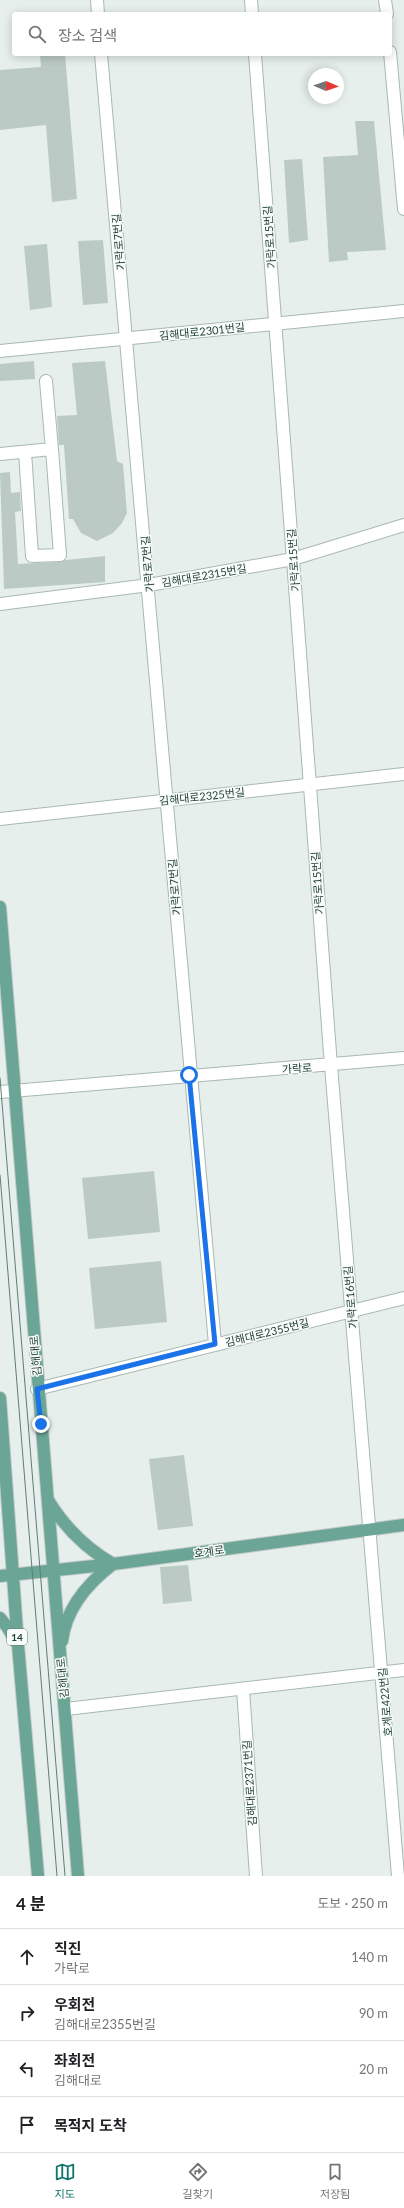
<!DOCTYPE html>
<html lang="ko">
<meta charset="utf-8">
<style>
:root{--surface:#fff;--page:#f2f2f2;--text:#202124;--muted:#757577;--line:#e0e0e0;--accent:#0f766e}
body{margin:0;font-family:Lato,"Noto Sans KR",sans-serif;background:var(--page);color:var(--text)}
.compass{position:absolute;left:308px;top:68px;width:36px;height:36px;border-radius:50%;background:var(--surface);box-shadow:0 2px 10px #0003;rotate:92deg}
.stop{position:absolute;width:12px;height:12px;margin:-9px;border:3px solid #1a73e8;border-radius:50%;background:#fff}
.stop.end{background:#1a73e8;border-color:#fff;box-shadow:0 1px 4px #0008}
.list{margin:0;padding:0;list-style:none}
h2{display:flex;justify-content:space-between;align-items:center;height:52px;margin:0;padding:0 16px;font-size:17px}
h2 small{font-size:13px;font-weight:400;color:var(--muted)}
.list li{display:grid;grid-template-columns:26px 1fr auto;gap:12px;align-items:center;box-sizing:border-box;height:56px;padding:0 16px;border-top:1px solid var(--line)}
.list b{display:block;font-size:15px;white-space:nowrap}
.list p{margin:0;font-size:13px;white-space:nowrap;color:var(--muted)}
.list em{font-size:13px;font-style:normal;color:var(--muted)}
.icon{flex:none;width:22px;height:22px;fill:none;stroke:currentColor;stroke-width:2;stroke-linecap:round;stroke-linejoin:round}
.map{position:relative;flex:none;width:404px;height:1876px;overflow:hidden}
.search{position:absolute;background:var(--surface);box-shadow:0 2px 10px #0003;left:12px;right:12px;top:12px;height:44px;display:flex;align-items:center;gap:10px;box-sizing:border-box;padding:0 14px;border-radius:4px;color:var(--muted);font-size:15px}
.sheet{height:276px;background:var(--surface)}
nav{display:flex;justify-content:space-around;align-items:center;box-sizing:border-box;height:56px;border-top:1px solid var(--line);background:var(--surface);font-size:11px;color:var(--muted)}
nav a{display:grid;justify-items:center;gap:2px}
nav .on{color:var(--accent)}
.map>svg:first-child{display:block}
.building{fill:#bbcac4}
.lines{fill:none;stroke-linecap:round;stroke-linejoin:round}
.minor-casing{stroke:#a8b8b2;stroke-width:14}
.major-casing{stroke:#c2cac8;stroke-width:14}
.minor{stroke:#fff;stroke-width:12}
.major{stroke:#6aa596;stroke-width:12}
.tram{stroke:#5f7d75;stroke-width:1}
.route{stroke:#1a73e8;stroke-width:5}
.labels{text-anchor:middle;dominant-baseline:central;stroke-width:3;stroke-linejoin:round;paint-order:stroke}
.shield{fill:#f7fbf9;stroke:#637a73;stroke-width:1}
.shield-label{font-size:10px;font-weight:bold;fill:#24423a}
.street-label{font-size:11px;fill:#24423a;stroke:#f7fbf9}
</style>
<div class="map">
<svg width="404" height="1876" viewBox="0 0 404 1876">
<rect width="100%" height="100%" fill="#e6efeb"/>
<path class="building" d="M40,54H65L77,199L52,202L46,125L0,130V70L41,67Z
M355,121H374L386,250L347,252L348,260L329,262L323,157L358,155Z
M302,159L308,240L289,243L284,160Z
M103,240L108,303L83,305L78,241Z
M47,244L52,307L30,310L24,246Z
M34,361L35,379L0,381V364Z
M105,361L117,461L123,464L127,513L122,523L113,533L97,541L81,533L73,519H69L64,445H59L57,416L77,415L72,363Z
M10,472L11,493L20,492L21,511L15,512L18,564L60,562L66,560L105,556V582L4,589L0,473Z
M154,1171L160,1232L88,1239L82,1178Z
M161,1261L167,1322L95,1329L89,1268Z
M184,1455L193,1526L158,1530L149,1459Z
M188,1565L192,1601L163,1604L160,1567Z"/>
<g class="lines">
<g class="minor-casing">
<path id="minor" d="M97,0L98,14
M251,0L252,14
M385,0L387,14
M390,52L404,209
M101,54C140,484 174,914 215,1344
M255,54L331,1066L398,1876
M0,351L404,311
M46,381L52,449
M0,454L52,449L60,555L32,556L25,452
M0,604L149,585L293,559L404,525
M0,819L404,774
M0,1092L404,1058
M37,1389L404,1298
M243,1689L256,1876
M66,1709L404,1670"/>
</g>
<g class="major-casing">
<path id="major" d="M0,907L78,1876
M0,1398L18,1645L38,1876
M48,1500C65,1528 85,1548 113,1564C88,1583 66,1608 62,1641
M0,1576L113,1564L404,1525
M0,1618L8,1628L16,1642"/>
</g>
<use href="#minor" class="minor"/>
<use href="#major" class="major"/>
<path class="tram" d="M0,1078L65,1876
M0,1175L57,1876"/>
</g>
<g class="lines">
<path class="route" d="M41,1424L37,1389L215,1344L189,1075"/>
</g>
<g class="labels">
<rect class="shield" x="7" y="1629" width="20" height="16" rx="3"/>
<g class="shield-label">
<text x="17" y="1637">14</text>
</g>
<g class="street-label">
<text transform="translate(269 237) rotate(-94)">가락로15번길</text>
<text transform="translate(118 242) rotate(-95)">가락로7번길</text>
<text transform="translate(202 331) rotate(-6)">김해대로2301번길</text>
<text transform="translate(293 560) rotate(-94)">가락로15번길</text>
<text transform="translate(147 564) rotate(-95)">가락로7번길</text>
<text transform="translate(204 575) rotate(-10)">김해대로2315번길</text>
<text transform="translate(202 796) rotate(-6)">김해대로2325번길</text>
<text transform="translate(317 883) rotate(-94)">가락로15번길</text>
<text transform="translate(174 887) rotate(-95)">가락로7번길</text>
<text transform="translate(297 1068) rotate(-4)">가락로</text>
<text transform="translate(350 1297) rotate(-95)">가락로16번길</text>
<text transform="translate(267 1332) rotate(-14)">김해대로2355번길</text>
<text transform="translate(35 1356) rotate(-95)">김해대로</text>
<text transform="translate(209 1551) rotate(-8)">호계로</text>
<text transform="translate(62 1678) rotate(-96)">김해대로</text>
<text transform="translate(385 1702) rotate(-95)">호계로422번길</text>
<text transform="translate(249 1783) rotate(-94)">김해대로2371번길</text>
</g>
</g>
</svg>
<svg class="compass" viewBox="-18 -18 36 36"><path d="M0-13l5 13h-10z" fill="#e53935"/><path d="M0 13l5-13h-10z" fill="#757577"/></svg>
<div class="stop" style="left:189px;top:1075px"></div>
<div class="stop end" style="left:41px;top:1424px"></div>
<div class="search"><svg class="icon" aria-label="search" viewBox="0 0 24 24"><circle cx="10" cy="10" r="6"/><path d="M15 15l6 6"/></svg>장소 검색</div>
</div>
<section class="sheet">
<h2>4 분<small>도보 · 250 m</small></h2>
<ul class="list">
<li><svg class="icon" aria-label="ahead" viewBox="0 0 24 24"><path d="M12 20V5M6 11l6-6 6 6"/></svg><div><b>직진</b><p>가락로</p></div><em>140 m</em></li>
<li><svg class="icon" aria-label="right" viewBox="0 0 24 24"><path d="M7 20v-9h11M14 6l5 5-5 5"/></svg><div><b>우회전</b><p>김해대로2355번길</p></div><em>90 m</em></li>
<li><svg class="icon" aria-label="left" viewBox="0 0 24 24"><path d="M17 20v-9H6M10 6l-5 5 5 5"/></svg><div><b>좌회전</b><p>김해대로</p></div><em>20 m</em></li>
<li><svg class="icon" aria-label="arrive" viewBox="0 0 24 24"><path d="M6 21V4h12l-3 4 3 4H6"/></svg><div><b>목적지 도착</b></div></li>
</ul>
</section>
<nav>
<a class="on"><svg class="icon" aria-label="map" viewBox="0 0 24 24"><path d="M3 6l6-2 6 2 6-2v14l-6 2-6-2-6 2zM9 4v14M15 6v14"/></svg>지도</a>
<a><svg class="icon" aria-label="directions" viewBox="0 0 24 24"><path d="M12 3l9 9-9 9-9-9zM9 14v-3h6M13 9l2 2-2 2"/></svg>길찾기</a>
<a><svg class="icon" aria-label="saved" viewBox="0 0 24 24"><path d="M7 4h10v16l-5-4-5 4z"/></svg>저장됨</a>
</nav>
